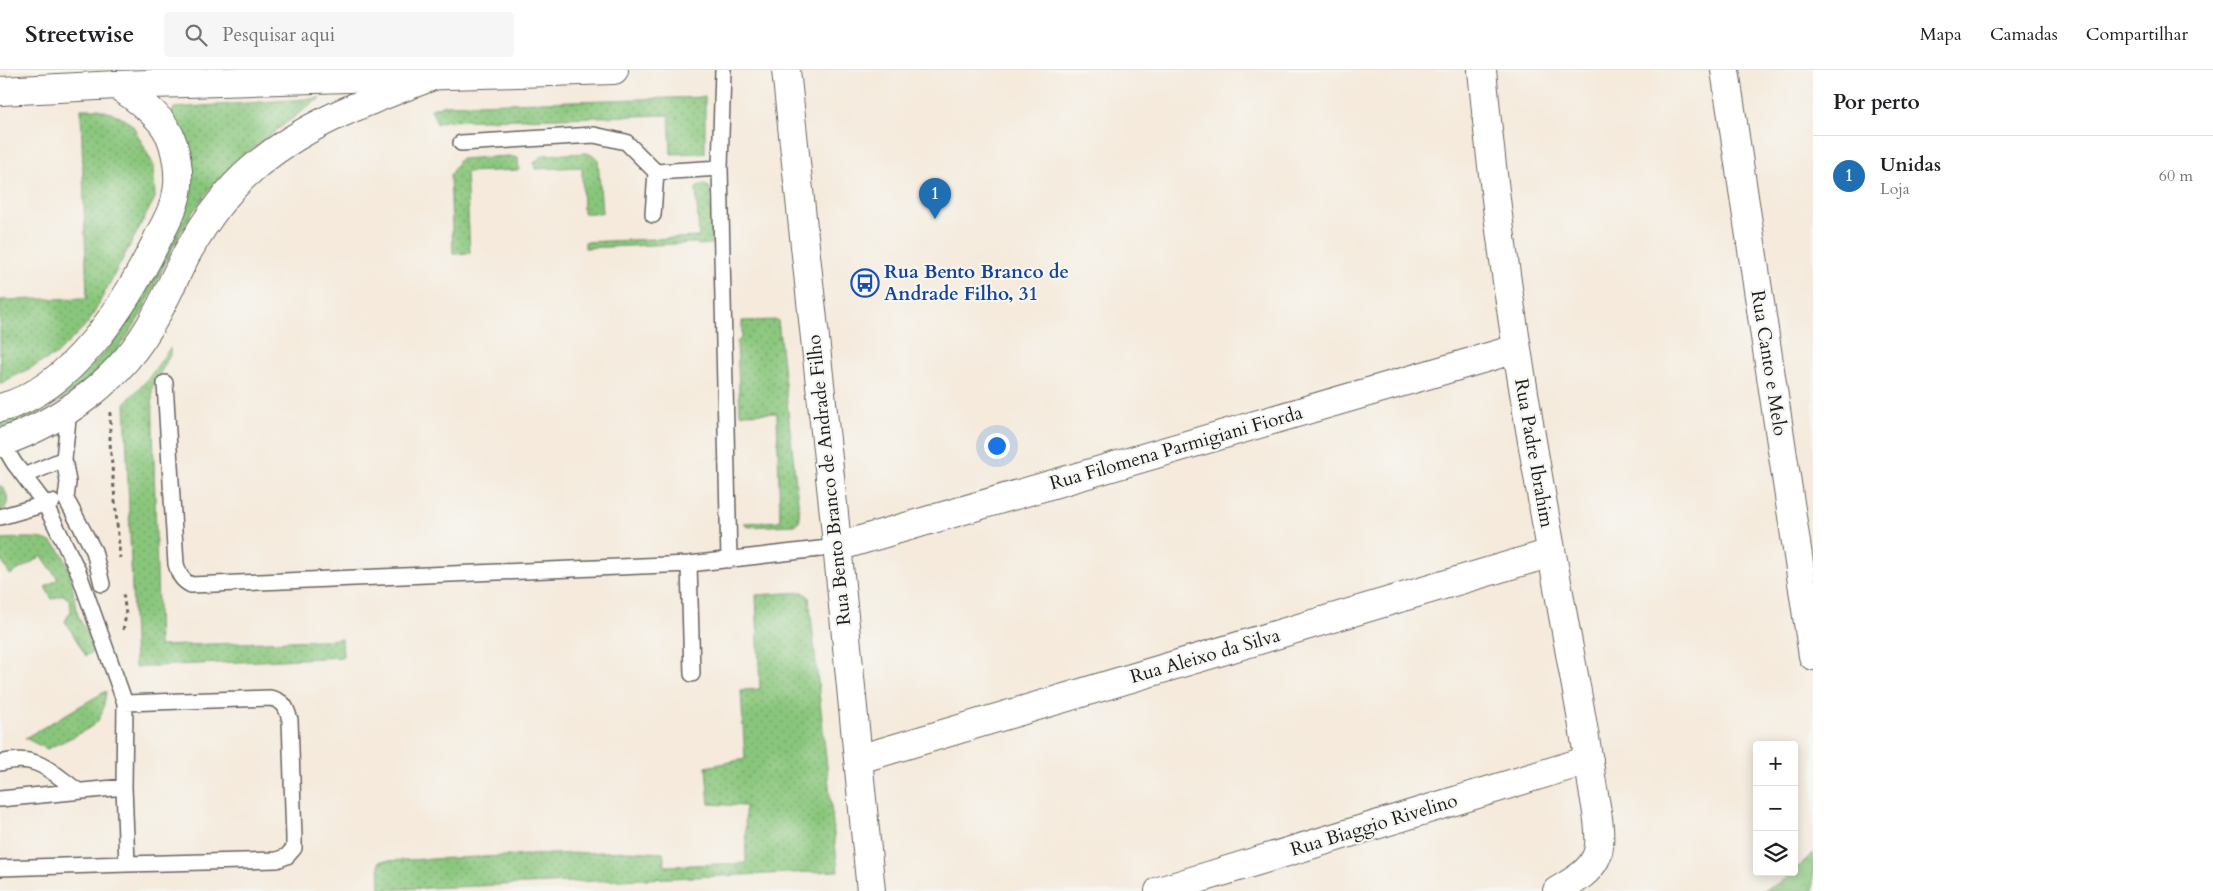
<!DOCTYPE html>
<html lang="pt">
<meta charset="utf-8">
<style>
:root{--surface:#fff;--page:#f6f6f6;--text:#202124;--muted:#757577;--line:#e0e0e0;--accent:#1f6fb2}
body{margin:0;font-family:Cardo,serif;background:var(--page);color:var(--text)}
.controls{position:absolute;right:15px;bottom:15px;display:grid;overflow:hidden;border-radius:5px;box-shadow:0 2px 12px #0003}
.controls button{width:45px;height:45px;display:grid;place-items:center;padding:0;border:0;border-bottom:1px solid var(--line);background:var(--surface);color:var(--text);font:25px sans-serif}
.you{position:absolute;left:996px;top:375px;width:18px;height:18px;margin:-12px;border:4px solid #fff;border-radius:50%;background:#1a73e8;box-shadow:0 0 0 8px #1a73e833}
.badge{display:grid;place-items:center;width:32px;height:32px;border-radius:50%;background:var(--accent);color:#fff;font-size:16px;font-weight:700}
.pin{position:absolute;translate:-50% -41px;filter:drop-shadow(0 1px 2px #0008)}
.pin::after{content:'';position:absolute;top:26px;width:18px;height:15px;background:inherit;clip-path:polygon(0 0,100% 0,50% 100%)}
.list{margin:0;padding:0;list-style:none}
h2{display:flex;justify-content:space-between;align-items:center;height:65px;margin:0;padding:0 20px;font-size:21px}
h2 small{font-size:16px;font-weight:400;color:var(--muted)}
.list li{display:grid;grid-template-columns:32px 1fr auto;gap:15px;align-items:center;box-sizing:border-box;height:80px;padding:0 20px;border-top:1px solid var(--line)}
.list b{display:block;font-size:19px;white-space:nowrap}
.list p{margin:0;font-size:16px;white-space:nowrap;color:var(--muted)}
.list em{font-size:16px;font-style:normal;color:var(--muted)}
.icon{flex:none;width:28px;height:28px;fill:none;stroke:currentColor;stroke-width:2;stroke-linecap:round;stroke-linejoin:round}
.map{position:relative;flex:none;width:1813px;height:821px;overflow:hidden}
header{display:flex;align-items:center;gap:30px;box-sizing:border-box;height:70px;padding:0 25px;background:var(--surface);border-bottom:1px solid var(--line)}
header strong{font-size:24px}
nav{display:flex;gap:28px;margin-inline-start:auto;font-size:18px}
.search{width:350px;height:45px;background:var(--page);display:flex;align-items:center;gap:12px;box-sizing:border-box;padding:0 18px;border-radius:5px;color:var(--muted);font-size:19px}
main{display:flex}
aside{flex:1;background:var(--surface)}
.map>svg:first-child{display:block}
.grass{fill:url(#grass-dots);stroke:#52714c}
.park{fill:url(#park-crowns);stroke:#52714c}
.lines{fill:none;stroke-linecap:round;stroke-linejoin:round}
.lane-casing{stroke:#68645f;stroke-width:18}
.street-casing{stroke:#68645f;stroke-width:30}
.secondary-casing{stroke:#68645f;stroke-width:30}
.primary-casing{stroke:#68645f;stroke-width:30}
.highway-casing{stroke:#68645f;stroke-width:30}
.path{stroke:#68645f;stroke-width:3;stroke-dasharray:4 4;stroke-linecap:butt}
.lane{stroke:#fff;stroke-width:15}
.street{stroke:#fff;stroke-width:28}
.secondary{stroke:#fff;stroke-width:28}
.primary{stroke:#fff;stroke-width:28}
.highway{stroke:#fff;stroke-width:28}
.labels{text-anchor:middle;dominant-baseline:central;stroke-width:4.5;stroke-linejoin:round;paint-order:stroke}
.transit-label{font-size:19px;font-weight:bold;fill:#164399;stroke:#f6f6f2;text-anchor:start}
.street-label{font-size:19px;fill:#1c1c1c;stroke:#f6f6f2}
</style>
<header>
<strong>Streetwise</strong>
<div class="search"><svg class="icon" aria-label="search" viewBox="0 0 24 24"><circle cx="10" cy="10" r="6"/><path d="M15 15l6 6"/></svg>Pesquisar aqui</div>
<nav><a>Mapa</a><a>Camadas</a><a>Compartilhar</a></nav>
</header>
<main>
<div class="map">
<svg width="1813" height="821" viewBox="0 0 1813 821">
<defs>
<pattern id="grass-dots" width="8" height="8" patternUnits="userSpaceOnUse" patternTransform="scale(1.25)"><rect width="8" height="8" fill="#89c67b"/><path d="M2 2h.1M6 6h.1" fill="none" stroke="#6fa064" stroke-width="1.8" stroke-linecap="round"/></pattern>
<pattern id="park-crowns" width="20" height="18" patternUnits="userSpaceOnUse" patternTransform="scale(1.25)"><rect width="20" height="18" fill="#89c67b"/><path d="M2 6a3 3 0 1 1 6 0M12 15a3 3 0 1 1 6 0" fill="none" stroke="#6fa064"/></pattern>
</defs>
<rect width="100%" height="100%" fill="#f6f6f2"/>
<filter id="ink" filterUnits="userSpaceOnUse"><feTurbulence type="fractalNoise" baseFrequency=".02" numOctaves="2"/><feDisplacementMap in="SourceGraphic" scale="10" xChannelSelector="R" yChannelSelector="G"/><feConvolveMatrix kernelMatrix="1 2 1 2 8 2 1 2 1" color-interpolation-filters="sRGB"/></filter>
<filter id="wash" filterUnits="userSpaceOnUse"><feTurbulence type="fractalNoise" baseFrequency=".0096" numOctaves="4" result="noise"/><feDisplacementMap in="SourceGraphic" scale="20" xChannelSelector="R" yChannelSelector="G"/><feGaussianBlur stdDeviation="1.12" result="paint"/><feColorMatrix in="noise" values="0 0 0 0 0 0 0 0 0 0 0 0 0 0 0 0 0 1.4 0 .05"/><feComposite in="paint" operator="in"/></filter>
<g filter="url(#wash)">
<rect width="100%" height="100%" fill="#f5eadb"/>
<path class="grass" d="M705,27V83L671,84L669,45L444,51L437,54L431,39L443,35Z
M320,28C279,59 234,88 202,129C176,163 162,203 143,240C114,296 61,340 0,358V351L63,320L79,309L112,274L136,238L179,157L172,43L174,38Z
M81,39H98L114,44L126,50L133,56L154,96L155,128L89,252L57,284L0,314V230L87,228Z
M587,83L595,86L598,90L602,143H583L582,97L535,99L534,93L543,85Z
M509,86L518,88L519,100L466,102L470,183L453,184L450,105L460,89Z
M705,114L710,118L712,174L698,175V173L585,178V172L699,167L696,118L700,115Z
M778,250L800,450L794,455L747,457L744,453L780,451L777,343L740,344L737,272L742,267V251Z
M170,278V285L152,318L159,576L342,569L343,587L135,597L125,333L148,309Z
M0,415C9,423 11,435 0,442Z
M24,468C30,468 38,468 43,469C73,478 71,519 77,542C81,556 91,567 97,579L86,586L65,551L71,541L70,530L63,525L52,529L45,517L58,509L42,486L10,505L0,488V469Z
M803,522L809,527L838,801L380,820L379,791L628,781L663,783L665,796L746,793L745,736L709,734L706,697L745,689L741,620L760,619L756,525Z
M106,621C105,631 103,644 97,652C88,661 59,673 47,679L25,668Z"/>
<path class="park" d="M1813,783V821H1762L1783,811Z"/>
</g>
<g filter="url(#ink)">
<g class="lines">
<g class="lane-casing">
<path id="lane" d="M461,73L594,65L626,72L656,102L720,98L729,490
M720,98L723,0
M653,145L656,102
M165,313L176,494C179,504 181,510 191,515L689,494L837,477
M69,339L64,389L68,412L66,429L94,481L102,514
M24,406L64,389
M0,447L52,432
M689,494L692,604
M125,633L270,628C284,631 286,636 290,650L294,768V778L287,786L277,790L127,794
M0,693C37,683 50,701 78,721
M0,729L124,717
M0,798L127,794L124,717L125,633L78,501L45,434L14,393L2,373"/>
</g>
<g class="street-casing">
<path id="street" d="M1482,0C1498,176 1527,350 1559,523C1570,586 1583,649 1592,713C1595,733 1601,755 1599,776C1597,799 1575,810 1557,821
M1725,0L1813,586
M837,477L1516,279
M859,689L1551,483
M1159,821L1589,690"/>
</g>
<g class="secondary-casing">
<path id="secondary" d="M786,0L834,444L871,821"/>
</g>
<g class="primary-casing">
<path id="primary" d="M0,21L117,15L614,0"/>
</g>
<g class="highway-casing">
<path id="highway" d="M0,338C72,320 126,234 156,172C165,154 176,136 178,116C179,102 177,88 173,74C166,48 138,30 117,15
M0,373C65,350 122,309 155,247C167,226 176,204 187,183C204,153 226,121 252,99C304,53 369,31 433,6"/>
</g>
<path class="path" d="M110,342V373L120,488
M123,560L126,545L123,522"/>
<use href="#lane" class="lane"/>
<use href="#street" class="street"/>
<use href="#secondary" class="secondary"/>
<use href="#primary" class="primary"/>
<use href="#highway" class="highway"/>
</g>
</g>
<defs>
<g id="bus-ring" transform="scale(1.4375)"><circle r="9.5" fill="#f6f6f2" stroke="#1a4fb4" stroke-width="1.5"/><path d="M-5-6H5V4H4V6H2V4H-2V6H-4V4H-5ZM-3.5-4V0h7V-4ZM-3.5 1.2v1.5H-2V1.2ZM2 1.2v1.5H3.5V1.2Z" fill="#1a4fb4"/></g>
</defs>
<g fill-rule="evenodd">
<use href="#bus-ring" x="865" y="213"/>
</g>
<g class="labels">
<g class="transit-label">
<text x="884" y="202">Rua Bento Branco de<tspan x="884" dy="22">Andrade Filho, 31</tspan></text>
</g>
<g class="street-label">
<text transform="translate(1769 293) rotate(81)">Rua Canto e Melo</text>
<text transform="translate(1176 378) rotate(-16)">Rua Filomena Parmigiani Fiorda</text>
<text transform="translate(1534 383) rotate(80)">Rua Padre Ibrahim</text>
<text transform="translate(829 410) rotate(-96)">Rua Bento Branco de Andrade Filho</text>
<text transform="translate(1205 586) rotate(-16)">Rua Aleixo da Silva</text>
<text transform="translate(1374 755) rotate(-17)">Rua Biaggio Rivelino</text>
</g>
</g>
</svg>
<div class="controls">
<button>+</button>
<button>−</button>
<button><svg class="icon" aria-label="layers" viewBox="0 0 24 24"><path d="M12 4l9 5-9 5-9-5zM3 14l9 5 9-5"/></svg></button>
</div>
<div class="you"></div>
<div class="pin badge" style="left:935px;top:149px">1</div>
</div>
<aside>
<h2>Por perto<small></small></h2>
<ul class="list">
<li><span class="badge">1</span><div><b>Unidas</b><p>Loja</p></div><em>60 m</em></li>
</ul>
</aside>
</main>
